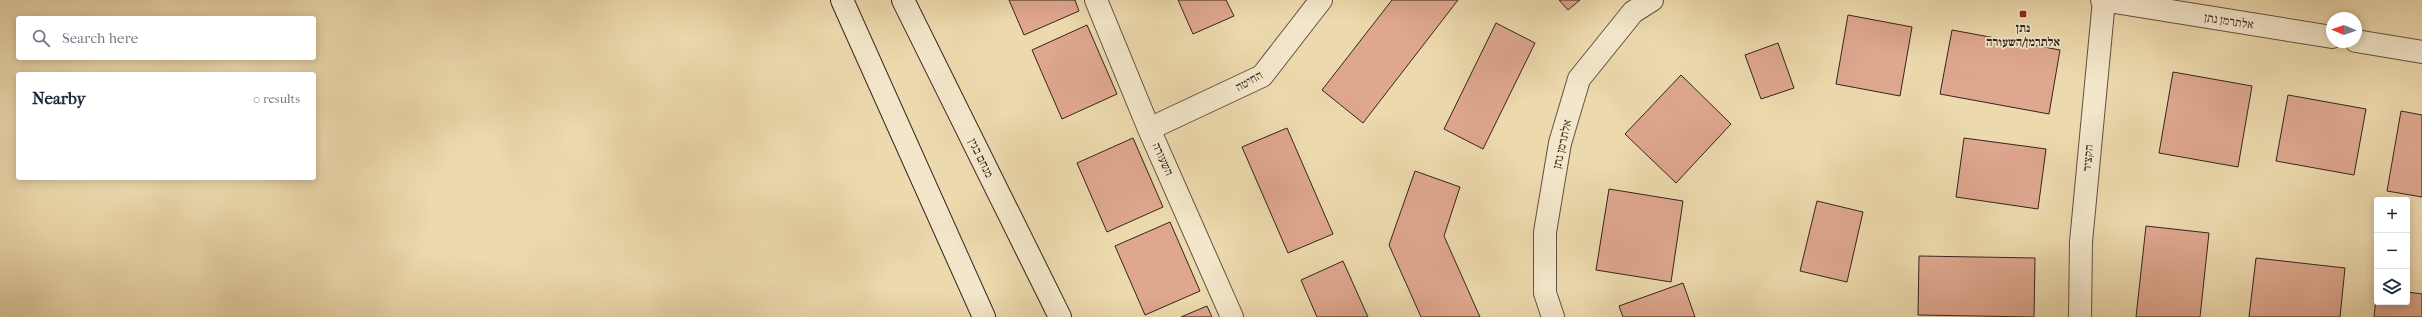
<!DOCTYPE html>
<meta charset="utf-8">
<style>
:root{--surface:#fff;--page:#f6f6f7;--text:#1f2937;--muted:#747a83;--line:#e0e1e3}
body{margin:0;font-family:"IM FELL French Canon","Frank Ruhl Libre",serif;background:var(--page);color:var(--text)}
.controls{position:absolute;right:12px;bottom:12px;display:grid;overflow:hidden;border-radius:4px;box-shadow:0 2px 10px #0003}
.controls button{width:36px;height:36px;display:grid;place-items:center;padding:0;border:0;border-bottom:1px solid var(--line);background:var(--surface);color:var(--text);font:20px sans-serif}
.compass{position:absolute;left:2326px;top:12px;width:36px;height:36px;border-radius:50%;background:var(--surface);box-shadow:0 2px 10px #0003;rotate:272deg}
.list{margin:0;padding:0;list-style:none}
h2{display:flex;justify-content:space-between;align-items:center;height:52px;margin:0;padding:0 16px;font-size:17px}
h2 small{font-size:13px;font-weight:400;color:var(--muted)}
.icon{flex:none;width:22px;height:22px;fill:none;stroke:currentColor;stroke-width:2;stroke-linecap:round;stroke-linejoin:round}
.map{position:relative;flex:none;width:2422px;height:317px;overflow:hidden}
.search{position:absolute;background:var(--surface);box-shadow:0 2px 10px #0003;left:16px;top:16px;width:300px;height:44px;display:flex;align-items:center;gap:10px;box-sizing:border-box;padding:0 14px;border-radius:4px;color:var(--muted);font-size:15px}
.panel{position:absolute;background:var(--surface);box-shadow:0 2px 10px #0003;left:16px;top:72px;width:300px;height:108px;border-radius:4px}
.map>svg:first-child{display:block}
.building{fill:#dea78e;stroke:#34241e}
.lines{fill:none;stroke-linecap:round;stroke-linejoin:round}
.street-casing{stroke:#625142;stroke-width:24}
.secondary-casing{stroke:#34241e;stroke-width:24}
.street{stroke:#f3e6ca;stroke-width:22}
.secondary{stroke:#f3e6ca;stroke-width:22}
.poi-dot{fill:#8f2418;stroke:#f3e6ca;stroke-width:1.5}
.labels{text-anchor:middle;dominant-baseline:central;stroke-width:3.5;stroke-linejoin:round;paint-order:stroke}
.street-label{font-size:12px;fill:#34241e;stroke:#f3e6ca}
.poi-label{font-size:12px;font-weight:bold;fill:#34241e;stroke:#f3e6ca}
</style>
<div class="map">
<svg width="2422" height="317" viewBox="0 0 2422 317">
<rect width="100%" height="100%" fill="#ecd9ad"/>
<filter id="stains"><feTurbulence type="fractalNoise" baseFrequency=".005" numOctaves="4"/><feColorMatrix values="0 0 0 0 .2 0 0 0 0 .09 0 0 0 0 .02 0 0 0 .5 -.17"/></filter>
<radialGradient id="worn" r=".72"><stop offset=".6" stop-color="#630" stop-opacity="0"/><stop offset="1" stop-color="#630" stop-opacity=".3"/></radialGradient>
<path class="building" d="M1009,0H1075L1079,11L1024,35Z
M1178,0H1226L1234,16L1193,34Z
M1392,0H1458L1363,123L1322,90Z
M1559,0H1580L1568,10Z
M1848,15L1912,27L1900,96L1836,84Z
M1496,23L1535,43L1483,149L1444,129Z
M1087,25L1117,94L1062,119L1032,50Z
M1952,30L2060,50L2049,114L1940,94Z
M1778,43L1794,88L1761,99L1745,55Z
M2173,72L2252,86L2238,167L2159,153Z
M1681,75L1731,124L1676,183L1625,134Z
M2288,95L2366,109L2354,175L2276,161Z
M2401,111L2422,115V197L2387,191Z
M1287,128L1333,234L1288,253L1242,147Z
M1133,138L1163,207L1107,232L1077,163Z
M1964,138L2046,149L2038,209L1956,197Z
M1415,171L1460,187L1444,236L1480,317H1421L1389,245Z
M1609,189L1683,201L1671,282L1596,270Z
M1817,201L1863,212L1847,282L1800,271Z
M1170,222L1200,291L1145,315L1115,246Z
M2146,226L2209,233L2200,317H2136Z
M1919,256L2035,258L2034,317L1918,315Z
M2256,258L2345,268L2340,317H2249Z
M1343,261L1368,317H1317L1301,280Z
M1683,283L1695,317H1623L1619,306Z
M2377,289V302H2407V292L2422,294V317H2374Z
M1207,306L1212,317H1181Z"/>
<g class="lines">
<g class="street-casing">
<path id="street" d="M1096,0L1149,129L1232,317
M2102,0L2332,37
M2356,41L2422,52
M1149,129L1262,76L1321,0
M1553,317L1545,293V232L1560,143L1579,79L1633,12L1652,0
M2080,317L2081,242L2104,0"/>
</g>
<g class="secondary-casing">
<path id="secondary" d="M842,0L984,317
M903,0L1060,317"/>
</g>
<use href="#street" class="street"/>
<use href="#secondary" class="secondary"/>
</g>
<rect class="poi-dot" x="2019" y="10" width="8" height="8" rx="2"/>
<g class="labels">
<g class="street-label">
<text transform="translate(2229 21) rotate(9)">אלתרמן נתן</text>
<text transform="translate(1249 81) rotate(-29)">החיטה</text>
<text transform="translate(1562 144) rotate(-77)">אלתרמן נתן</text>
<text transform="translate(981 158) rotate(64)">מנחם בגין</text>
<text transform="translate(2088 158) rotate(-85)">הקציר</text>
<text transform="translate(1163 159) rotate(66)">השעורה</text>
</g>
<g class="poi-label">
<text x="2023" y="28">נתן<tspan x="2023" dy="14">אלתרמן/השעורה</tspan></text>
</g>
</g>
<rect width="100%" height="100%" filter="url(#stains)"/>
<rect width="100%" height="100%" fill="url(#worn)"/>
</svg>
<div class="controls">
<button>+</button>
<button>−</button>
<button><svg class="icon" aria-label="layers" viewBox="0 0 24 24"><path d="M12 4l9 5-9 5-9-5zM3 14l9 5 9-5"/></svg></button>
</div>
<svg class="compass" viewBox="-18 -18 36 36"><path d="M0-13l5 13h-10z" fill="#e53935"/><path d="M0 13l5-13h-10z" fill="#747a83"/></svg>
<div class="search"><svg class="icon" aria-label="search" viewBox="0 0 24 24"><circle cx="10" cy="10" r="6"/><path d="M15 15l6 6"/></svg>Search here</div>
<section class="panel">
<h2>Nearby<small>0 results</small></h2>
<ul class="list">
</ul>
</section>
</div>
